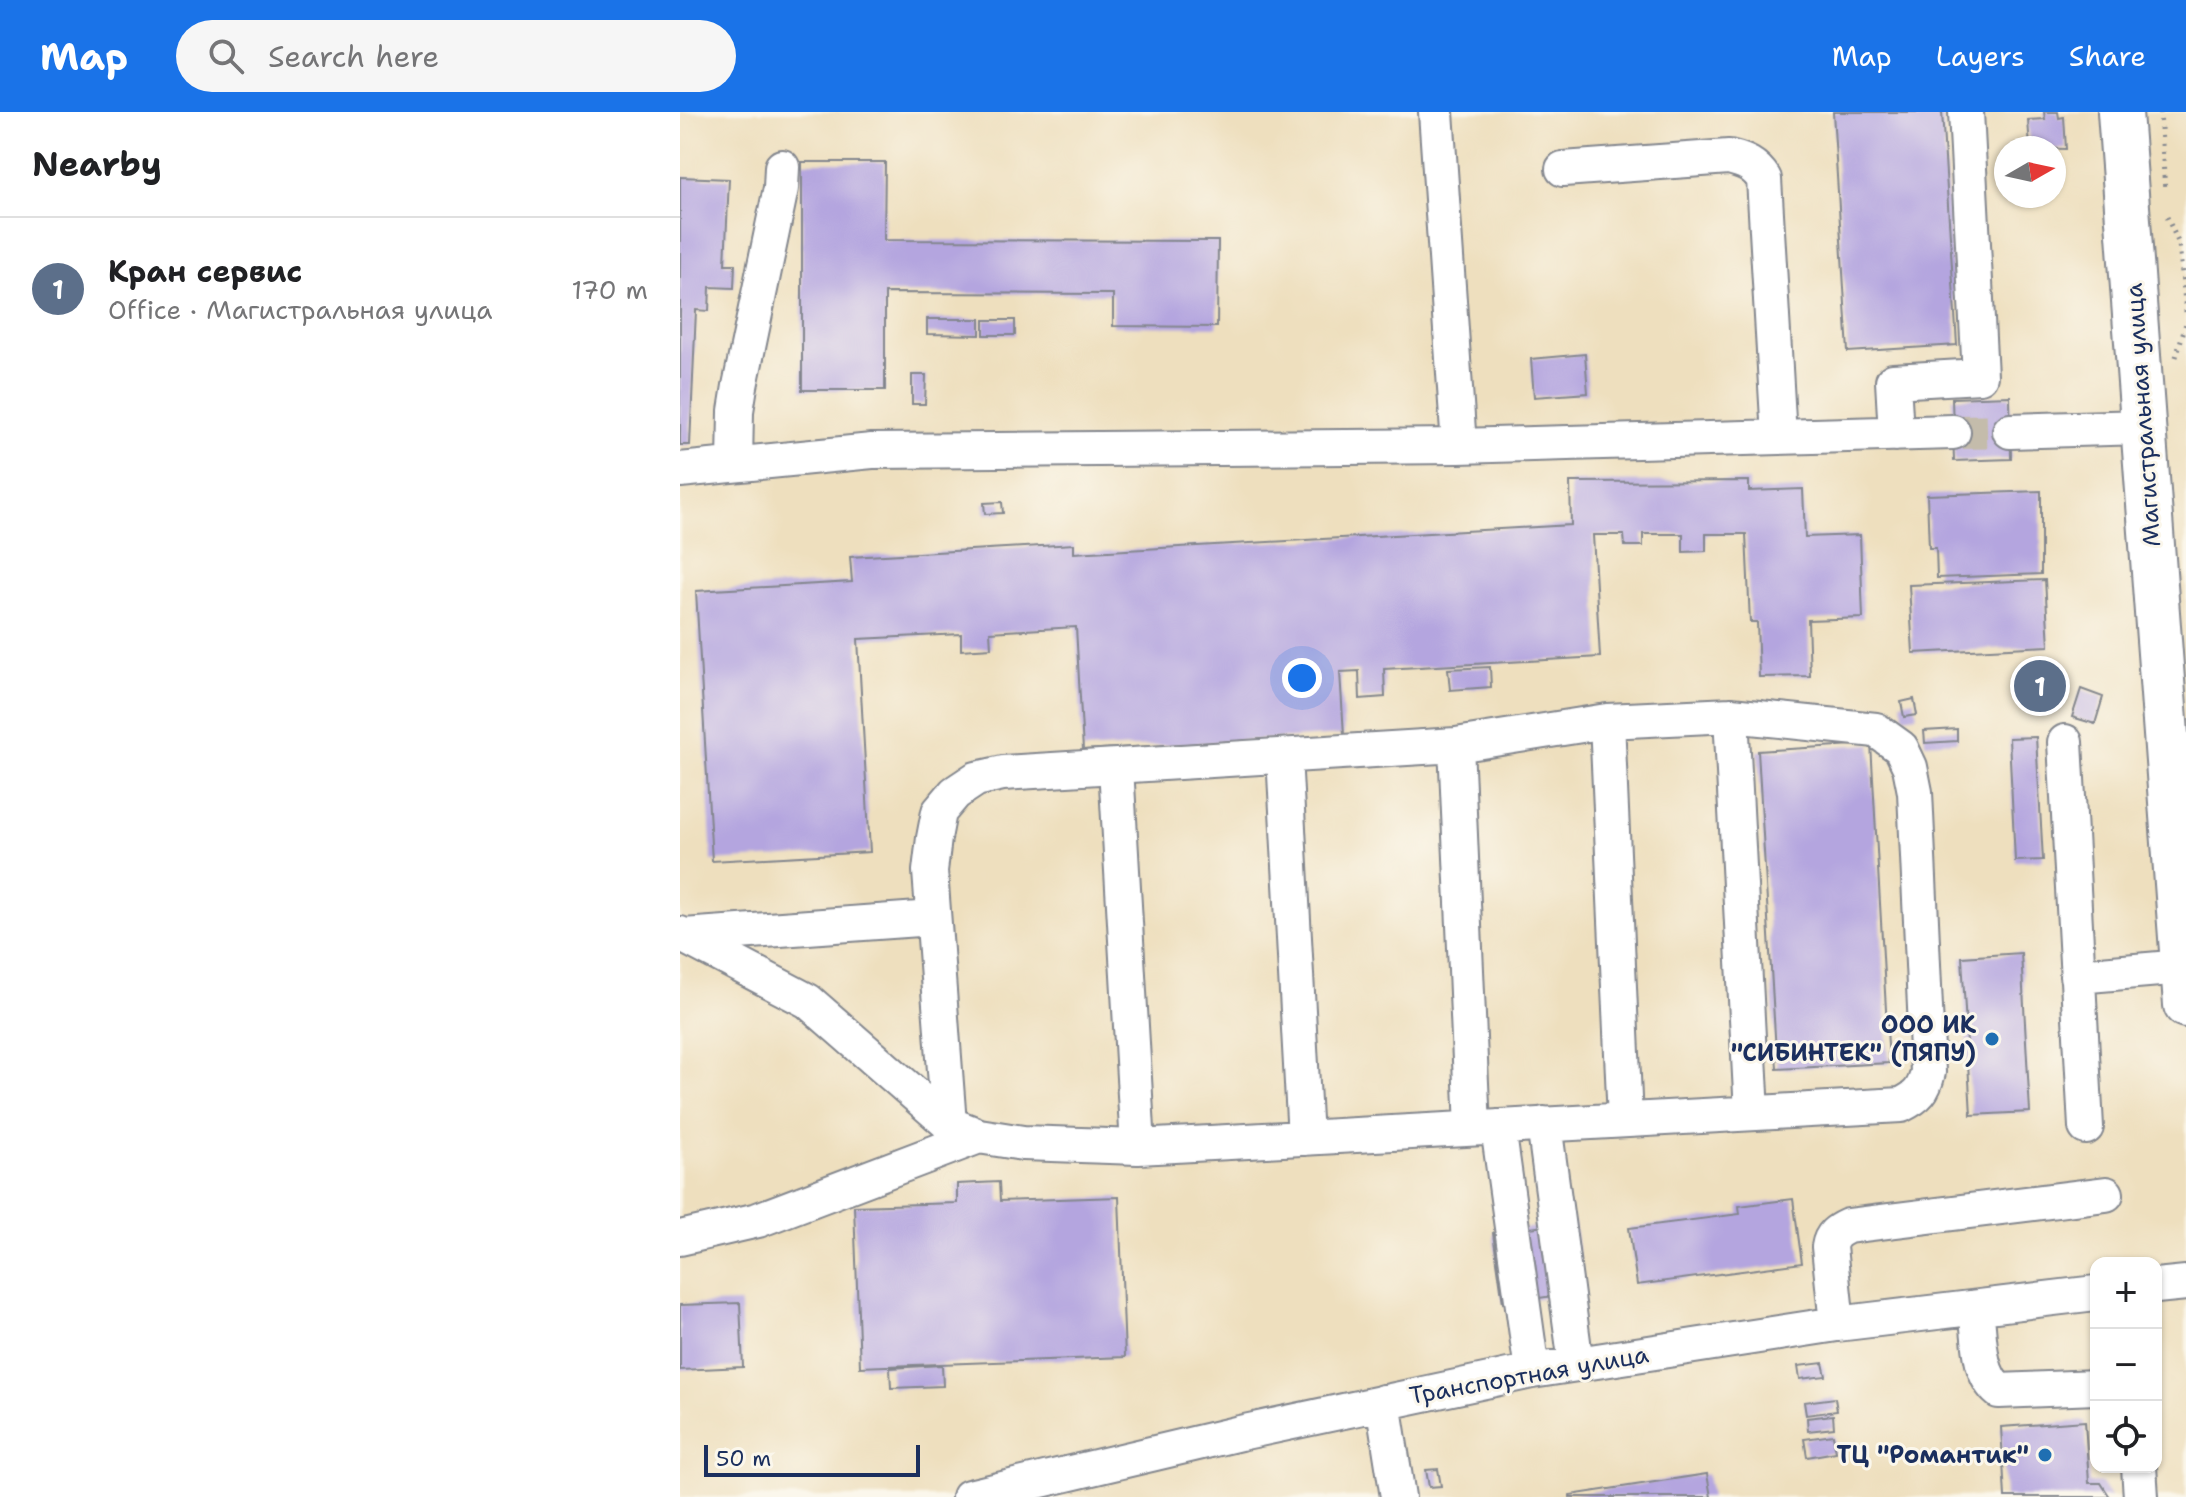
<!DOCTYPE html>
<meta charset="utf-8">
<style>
:root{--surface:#fff;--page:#f6f6f6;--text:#202124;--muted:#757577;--line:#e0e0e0;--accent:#1a73e8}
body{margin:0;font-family:"Shantell Sans",sans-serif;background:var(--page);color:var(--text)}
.controls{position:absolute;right:24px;bottom:24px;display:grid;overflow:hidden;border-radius:16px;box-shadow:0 2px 6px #0004}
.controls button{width:72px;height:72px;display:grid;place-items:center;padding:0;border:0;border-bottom:2px solid var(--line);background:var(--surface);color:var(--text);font:40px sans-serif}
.compass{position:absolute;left:1314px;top:24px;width:72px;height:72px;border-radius:50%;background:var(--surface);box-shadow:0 2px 6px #0004;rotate:81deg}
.scale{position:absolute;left:24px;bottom:20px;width:216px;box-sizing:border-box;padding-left:8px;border:4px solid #1b2f5e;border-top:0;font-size:22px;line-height:28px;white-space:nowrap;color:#1b2f5e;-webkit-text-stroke:6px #fbf7ec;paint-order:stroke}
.you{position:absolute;left:622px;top:566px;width:28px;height:28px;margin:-20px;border:6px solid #fff;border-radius:50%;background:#1a73e8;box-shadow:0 0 0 12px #1a73e833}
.badge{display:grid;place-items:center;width:52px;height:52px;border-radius:50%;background:var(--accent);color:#fff;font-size:26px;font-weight:700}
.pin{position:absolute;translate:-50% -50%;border:4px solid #fff;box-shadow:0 2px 8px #0006}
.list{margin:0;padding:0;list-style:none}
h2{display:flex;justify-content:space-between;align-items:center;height:104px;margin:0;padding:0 32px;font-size:34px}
h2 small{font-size:26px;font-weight:400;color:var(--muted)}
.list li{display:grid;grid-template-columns:52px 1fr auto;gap:24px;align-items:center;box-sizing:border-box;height:144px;padding:0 32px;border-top:2px solid var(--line)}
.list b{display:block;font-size:30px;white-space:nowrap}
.list p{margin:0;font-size:26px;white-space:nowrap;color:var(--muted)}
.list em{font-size:26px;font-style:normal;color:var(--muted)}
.icon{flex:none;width:44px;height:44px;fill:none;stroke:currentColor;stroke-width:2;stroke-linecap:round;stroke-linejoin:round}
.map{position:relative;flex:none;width:1506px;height:1385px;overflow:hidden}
header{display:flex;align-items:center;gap:48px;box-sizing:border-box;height:112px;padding:0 40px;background:var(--accent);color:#fff}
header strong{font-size:38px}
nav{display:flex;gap:44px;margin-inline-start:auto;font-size:28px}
.search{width:560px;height:72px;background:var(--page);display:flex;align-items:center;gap:20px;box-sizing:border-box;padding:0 28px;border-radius:44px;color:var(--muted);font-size:30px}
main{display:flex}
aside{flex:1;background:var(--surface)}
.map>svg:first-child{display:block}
.building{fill:#b4a5df}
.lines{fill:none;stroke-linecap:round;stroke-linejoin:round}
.minor-tunnel{stroke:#c4bcab;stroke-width:34;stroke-dasharray:34 17;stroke-linecap:butt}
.minor-casing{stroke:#84878e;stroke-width:38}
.major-casing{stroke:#84878e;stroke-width:48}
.path{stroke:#84878e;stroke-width:5;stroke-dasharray:2 6;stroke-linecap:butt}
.minor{stroke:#fff;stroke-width:34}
.major{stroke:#fff;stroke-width:44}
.poi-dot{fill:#1f6fb2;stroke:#fbf7ec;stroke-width:3}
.labels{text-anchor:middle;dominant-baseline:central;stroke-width:6;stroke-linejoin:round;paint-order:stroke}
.street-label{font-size:24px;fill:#1b2f5e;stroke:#fbf7ec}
.poi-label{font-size:24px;font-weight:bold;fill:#1b2f5e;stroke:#fbf7ec;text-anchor:end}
</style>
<header>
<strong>Map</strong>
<div class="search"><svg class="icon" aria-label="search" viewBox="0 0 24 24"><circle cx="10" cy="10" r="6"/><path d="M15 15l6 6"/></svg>Search here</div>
<nav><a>Map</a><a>Layers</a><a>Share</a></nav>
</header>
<main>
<aside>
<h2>Nearby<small></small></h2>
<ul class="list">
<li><span class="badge" style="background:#5c6f8a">1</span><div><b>Кран сервис</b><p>Office · Магистральная улица</p></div><em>170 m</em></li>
</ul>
</aside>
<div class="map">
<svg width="1506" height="1385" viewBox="0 0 1506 1385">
<rect width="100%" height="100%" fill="#fbf7ec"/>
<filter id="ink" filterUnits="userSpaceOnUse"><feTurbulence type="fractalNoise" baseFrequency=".0125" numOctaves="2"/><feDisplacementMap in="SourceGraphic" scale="16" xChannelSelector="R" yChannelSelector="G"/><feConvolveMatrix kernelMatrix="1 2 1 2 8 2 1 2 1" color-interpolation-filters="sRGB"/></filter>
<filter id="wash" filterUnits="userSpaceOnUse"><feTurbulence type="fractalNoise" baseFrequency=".006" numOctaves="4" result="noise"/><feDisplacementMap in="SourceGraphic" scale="32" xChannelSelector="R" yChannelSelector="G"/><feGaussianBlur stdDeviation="1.8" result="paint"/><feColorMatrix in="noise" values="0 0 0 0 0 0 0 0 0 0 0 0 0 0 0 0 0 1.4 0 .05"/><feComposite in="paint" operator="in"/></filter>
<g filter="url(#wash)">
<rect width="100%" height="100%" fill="#eedfbe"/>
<g id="blocks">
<path class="building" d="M1153,0H1262L1277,233L1168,240Z
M1364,0H1378L1379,6L1384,5L1386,37L1350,36L1348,8L1365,7Z
M122,50H205L204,128L538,129L537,215L433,214V182L205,181V278H122Z
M0,65L49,67L45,152H55L54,176L30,175L29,199L16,198L10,333H0Z
M247,207H300V223L247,222Z
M304,208H335V223H304Z
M905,242L908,281L854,285L851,247Z
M232,263H246L245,292H232Z
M1330,284L1331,347L1274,349L1272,286Z
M1069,369V379L1123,377L1125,425L1180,423L1183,506L1128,508L1130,564L1079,565L1077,510H1070L1066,422H1026V439L1003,440V422H963V434H945L944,423H913L920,545L704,557L705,585L680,587L679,559L660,560L664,623L403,638L396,515L310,520L311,536L281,538V522L178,527L190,740L32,749L16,479L172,470L170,445L394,432V441L891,413L890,370Z
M1361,379V462L1257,466L1256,436H1249L1247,383Z
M322,390L323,401L305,402L304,391Z
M1365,468L1369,534L1233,541L1229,473Z
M810,555L811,575L770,578L768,557Z
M1372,556L1373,589L1347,590L1345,557Z
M1401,577L1423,585L1415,612L1392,605Z
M1234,587L1237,603L1224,605L1221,590Z
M1277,617V629L1245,631L1244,619Z
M1356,625L1363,748L1335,749L1329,626Z
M1191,632L1209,951L1097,957L1078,639Z
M1341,841L1350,1000L1291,1003L1282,845Z
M319,1070L320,1089L439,1085L445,1245L180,1255L174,1094L277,1091V1072Z
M1113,1087L1122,1151L957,1173L949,1116L1060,1102L1059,1094Z
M894,1110L903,1180L823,1191L813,1121Z
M60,1191L63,1255L0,1258V1193Z
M1143,1251L1146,1264L1120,1267L1118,1254Z
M262,1253L263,1274L211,1276L210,1256Z
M1155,1286L1157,1299L1126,1303L1124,1290Z
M1153,1303L1154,1316L1128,1319L1127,1306Z
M1405,1309L1409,1371H1421L1430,1385H1325L1321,1315Z
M1153,1323L1156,1340L1127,1345L1124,1327Z
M758,1357L761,1374L749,1375L746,1358Z
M1027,1362L1031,1385H890V1383Z"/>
</g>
</g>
<g filter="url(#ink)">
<use href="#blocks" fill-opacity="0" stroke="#84878e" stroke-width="2"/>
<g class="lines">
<path class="minor-tunnel" d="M1273,320L1330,319"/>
<g class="minor-casing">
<path id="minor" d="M756,0L779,334
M883,57L1049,45C1065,49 1075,53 1084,67L1099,325
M1330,319L1464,315
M1216,322L1213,269L1300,264L1286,0
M55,352L56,299L60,274L101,76L102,55
M0,358L192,339L779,334L1273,320
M1051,603L1072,1001
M927,609L945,1008
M1385,630L1406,1015
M776,633L793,1016
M604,644L625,1026
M436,655L458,1035
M0,822L128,889L269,1012L299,1024L343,1031L458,1035L1221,993C1238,985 1244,978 1248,960L1235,680L1230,655L1221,636L1196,618L1051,603L927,609L776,633L323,661L296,667L275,681L259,700L254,726L250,759L269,1012
M4,824L253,806
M1397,864L1503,855
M864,1012L896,1252
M818,1015L852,1259
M0,1126L78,1108L299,1024
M1476,1174L1506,1171
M1296,1196C1300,1222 1297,1261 1319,1279L1416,1275
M1157,1212L1149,1135C1151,1123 1157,1119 1168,1114L1426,1082
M703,1290L718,1385
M1459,1355L1461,1385
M289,1385L560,1321L852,1259L1157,1212L1416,1181"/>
</g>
<g class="major-casing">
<path id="major" d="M1440,0L1506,893"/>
</g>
<path class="path" d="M1480,0L1485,79
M1487,105L1499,132L1506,200
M1496,245L1506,211"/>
<use href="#minor" class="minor"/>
<use href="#major" class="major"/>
</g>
</g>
<g class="poi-dot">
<circle cx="1312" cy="927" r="8"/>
<circle cx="1365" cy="1343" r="8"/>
</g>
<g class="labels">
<g class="street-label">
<text transform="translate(1463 303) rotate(-94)">Магистральная улица</text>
<text transform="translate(849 1263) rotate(-10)">Транспортная улица</text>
</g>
<g class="poi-label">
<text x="1296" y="913">ООО ИК<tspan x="1296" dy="28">"СИБИНТЕК" (ПЯПУ)</tspan></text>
<text x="1349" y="1343">ТЦ "Романтик"</text>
</g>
</g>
</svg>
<div class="controls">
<button>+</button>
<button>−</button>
<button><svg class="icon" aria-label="locate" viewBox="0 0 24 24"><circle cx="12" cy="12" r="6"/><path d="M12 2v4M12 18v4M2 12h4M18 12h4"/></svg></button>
</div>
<svg class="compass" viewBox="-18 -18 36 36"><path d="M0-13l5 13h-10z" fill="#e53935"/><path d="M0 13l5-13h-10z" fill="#757577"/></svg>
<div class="scale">50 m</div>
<div class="you"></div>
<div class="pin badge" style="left:1360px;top:574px;background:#5c6f8a">1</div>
</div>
</main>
